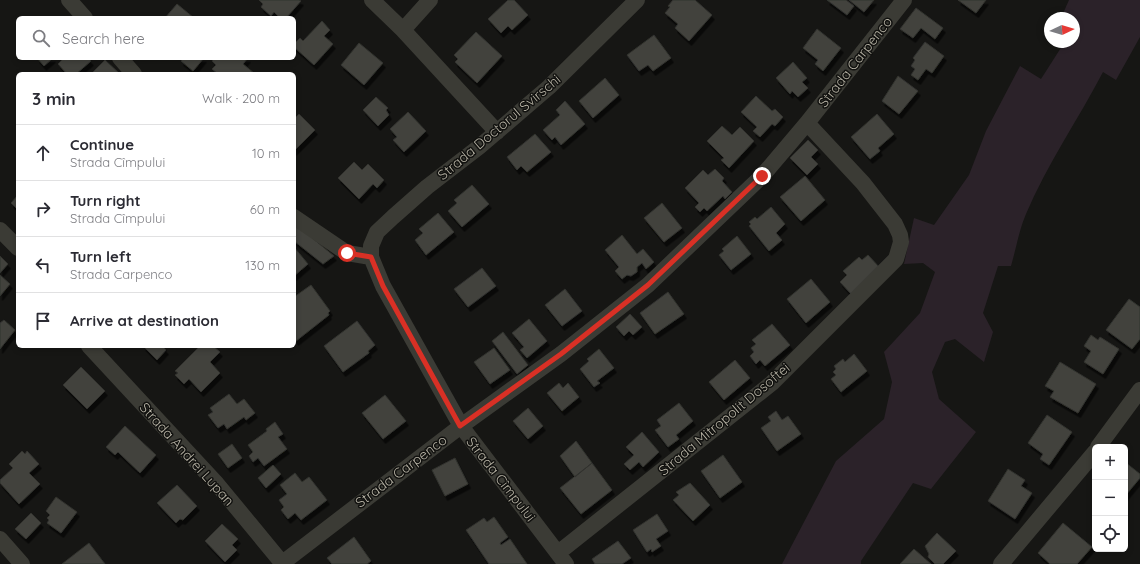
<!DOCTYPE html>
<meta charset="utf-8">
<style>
:root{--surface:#fff;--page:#f2f2f3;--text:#2b2b33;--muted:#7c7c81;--line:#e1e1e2}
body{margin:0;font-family:Quicksand,sans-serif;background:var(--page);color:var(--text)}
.controls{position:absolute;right:12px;bottom:12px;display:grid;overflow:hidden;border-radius:6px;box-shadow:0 2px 6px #0003}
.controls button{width:36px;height:36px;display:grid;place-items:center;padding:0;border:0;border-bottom:1px solid var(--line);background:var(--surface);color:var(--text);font:20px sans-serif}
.compass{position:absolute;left:1044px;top:12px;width:36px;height:36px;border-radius:50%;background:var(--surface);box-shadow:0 2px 6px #0003;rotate:86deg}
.stop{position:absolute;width:12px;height:12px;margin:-9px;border:3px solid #d93025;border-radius:50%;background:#fff}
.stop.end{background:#d93025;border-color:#fff;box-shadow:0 1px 4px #0008}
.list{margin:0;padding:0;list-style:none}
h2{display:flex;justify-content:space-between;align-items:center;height:52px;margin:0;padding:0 16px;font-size:17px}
h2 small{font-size:13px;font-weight:400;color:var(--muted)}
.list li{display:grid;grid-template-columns:26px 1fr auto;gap:12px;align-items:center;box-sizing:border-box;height:56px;padding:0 16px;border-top:1px solid var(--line)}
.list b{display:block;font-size:15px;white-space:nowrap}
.list p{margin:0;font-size:13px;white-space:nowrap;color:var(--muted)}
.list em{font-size:13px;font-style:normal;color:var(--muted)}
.icon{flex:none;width:22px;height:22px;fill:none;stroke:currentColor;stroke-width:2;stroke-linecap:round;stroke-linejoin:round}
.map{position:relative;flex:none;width:1140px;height:564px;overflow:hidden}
.search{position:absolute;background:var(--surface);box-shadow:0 2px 6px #0003;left:16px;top:16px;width:280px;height:44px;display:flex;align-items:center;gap:10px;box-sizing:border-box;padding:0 14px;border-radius:6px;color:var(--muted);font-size:15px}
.panel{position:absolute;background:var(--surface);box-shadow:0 2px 6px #0003;left:16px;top:72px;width:280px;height:276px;border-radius:6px}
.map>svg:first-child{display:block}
.green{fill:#2b2229}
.building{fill:#43433e;stroke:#31322e;filter:url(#shadow)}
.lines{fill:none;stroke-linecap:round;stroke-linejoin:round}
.minor{stroke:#3b3b35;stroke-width:16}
.route{stroke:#d93025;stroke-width:5}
.labels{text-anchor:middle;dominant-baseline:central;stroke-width:3;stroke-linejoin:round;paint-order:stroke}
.street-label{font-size:14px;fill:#b7b3a5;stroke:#11110f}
</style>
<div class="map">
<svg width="1140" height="564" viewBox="0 0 1140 564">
<defs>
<filter id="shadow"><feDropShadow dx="2.5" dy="4.5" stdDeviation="0" flood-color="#0009"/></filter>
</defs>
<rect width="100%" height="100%" fill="#161614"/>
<path class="green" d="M1069,0H1140V37L1116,80L1103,72C1078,120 1047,164 1026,214C1019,230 1016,249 1011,266H998L983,313L993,332L984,362L955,339L945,342L932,372L939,399L976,432L931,489L913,483L861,561V564H782L836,461L884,419L892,382L884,352L920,313L935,272L923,263L904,264L914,218L934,225L969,175L986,131L1020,66L1041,79L1064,43L1063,42H1074V18H1061Z"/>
<path class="building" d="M259,0H299L301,1L286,18H280L274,12L271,16L261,7L263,4Z
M508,0H514L528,15L512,30L508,26L501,33L488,19Z
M673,0H695L712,15L689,41L675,28L678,24L665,13L670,7L668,6Z
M827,0H846L854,6L847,15Z
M849,0H874L864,12Z
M958,0H986L976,13Z
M177,4L194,18H165Z
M916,8L943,28L935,39L921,28L913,38L900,29Z
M322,21L330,30L324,36L333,44L314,65L294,47V44L300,38L303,41Z
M817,29L841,48L823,71L815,64L818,60L803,48Z
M476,32L502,56L477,83L455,62L458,59L454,55Z
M654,35L671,58L653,71L648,65L639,71L627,55Z
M925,42L944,56L932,73L926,69L918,80L911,75L915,69L911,66L915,60L913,58Z
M359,43L383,63L364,85L341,65Z
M37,58H53L44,66Z
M64,58H88L91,61L76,74H67L58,64Z
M183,58H204L193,71L181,61Z
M214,58H248L243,64L255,74H218L212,69L216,65L212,61Z
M105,60L120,74H91Z
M793,62L807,78L802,82L808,88L798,97L792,91L790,94L776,78Z
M898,76L918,91L899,114L882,101Z
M605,78L619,95L593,118L579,101Z
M756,96L772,111L775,109L783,117L775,126L772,124L760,137L753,131L757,127L741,112Z
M376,97L388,108L386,110L389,115L378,126L363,110Z
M565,101L585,124L561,145L555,137L552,140L543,130L560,115L556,110Z
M408,112L426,131L404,152L393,140L397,137L390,129Z
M299,114L315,130L294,151V119Z
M877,114L894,134L878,148L880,151L870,159L851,137Z
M722,126L732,135L740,127L754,141L729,168L721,160L724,158L707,141Z
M535,134L551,152L527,172L521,166L517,170L507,157Z
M808,140L818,150L811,157L818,164L807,175L790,158Z
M354,162L362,170L368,164L384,180L377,188L373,184L359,199L338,178Z
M715,169L724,178L722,181L732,192L725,199L723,196L707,211L704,208L700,212L695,207L699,203L685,188L703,170L708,175Z
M805,176L825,200L801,221L780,197Z
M472,185L489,204L462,227L448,211L457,203L454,200Z
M18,195V210L11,203Z
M662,203L682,228L664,242L644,218Z
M771,207L785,224L776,233L782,240L769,251L749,226L751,224L749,222L755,217L757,219Z
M438,213L454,232L426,255L415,240L423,233L419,229Z
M294,223L334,256L323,264L294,241Z
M622,235L637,254L643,249L654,262L646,269L642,263L637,267V272L631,276L627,275L622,279L615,271L619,267L605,250Z
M737,236L751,254L731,270L719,255L724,251L722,249Z
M294,247L308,264L294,276Z
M868,255L880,268L852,295L840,282L847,275L843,271L859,257L862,260Z
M0,256L8,264L0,273Z
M482,268L496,286L468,307L454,289Z
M0,275L10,284L0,296Z
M811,279L830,302L806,323L787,299Z
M311,285L330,311L328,313L329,315L296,341L294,339V297Z
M565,289L582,311L562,326L545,305Z
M668,292L684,314L655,334L640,313Z
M1129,299L1140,307V339L1132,349L1106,330Z
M630,314L642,327L633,335L629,331L624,336L616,327Z
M529,319L547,341L527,358L520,350L524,347L512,333Z
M4,320L15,330L0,349V323Z
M357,321L375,345L368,351L369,353L343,372L324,346Z
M772,324L790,345L765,366L760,360L756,364L750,356L754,352L751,348L756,344L752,340Z
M503,332L528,365L517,374L492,341Z
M1091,335L1098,340L1100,337L1119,349L1103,374L1084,362L1091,351L1084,346Z
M143,346H164L163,347L166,350L157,360Z
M200,346H213L220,352L210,362L220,373L201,392L189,379L184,384L175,375L178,373L175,371Z
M494,348L510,370L490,384L474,362Z
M599,349L614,368L597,381L600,383L594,387L580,369L589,361L587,359Z
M854,354L867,371L841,392L831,379L836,375L833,372L836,369L834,366L843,359L845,362Z
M735,360L750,378L724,400L709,382Z
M1060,362L1096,384L1078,413L1050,397L1054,391L1045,386Z
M81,367L105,391L87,409L63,385Z
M559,383L563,388L568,383L579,397L562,411L547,393Z
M229,394L237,404L244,399L255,413L246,420L244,417L227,429L224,424L218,428L208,415L213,412L210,408Z
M385,395L406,421L383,439L362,413Z
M679,403L693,421L676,435L679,439L668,447L655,430L661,426L657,420Z
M528,408L543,426L528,439L513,421Z
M776,411L782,420L788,416L801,434L777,451L761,428L771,421L768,417Z
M1047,415L1072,432L1049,465L1040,459L1043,454L1028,443Z
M275,422L283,434L278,437L287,449L264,466L258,458L253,462L249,456L253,452L248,445L267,431L266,429Z
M125,426L156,455L140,473L118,452L115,455L106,447Z
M642,432L659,452L643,467L639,462L630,470L624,464L634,455L626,447Z
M576,441L592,463L575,477L560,456Z
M232,444L242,458L228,468L218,454Z
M22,451L25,454L27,451L39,464L29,473L40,484L19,504L0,483V480L13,468L9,464Z
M723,455L742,482L720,498L701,471Z
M455,458L468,484L445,496L432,470Z
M1125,462L1140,474V478L1125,496Z
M592,463L612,490L581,514L560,488Z
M273,465L281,474L266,488L258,478Z
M1008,469L1025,480L1021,486L1032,493L1015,519L988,501Z
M295,473L302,482L309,477L327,500L301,520L295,513L288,519L281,510L284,507L279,500L287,494L280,485Z
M690,483L710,505L693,521L673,500L679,495L676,492Z
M177,485L197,506L183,520L180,519L176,523L157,503Z
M56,497L77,512L61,533L47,523L49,520L47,518L50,515L46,511Z
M31,513L41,523L26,539L15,529Z
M657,514L668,531L656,539L661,546L652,552L651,549L647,552L633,530Z
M494,517L508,537L500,543L501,545L510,539L527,564H489L466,530L484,518L487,522Z
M1063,523L1092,547L1077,564H1050L1038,553Z
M222,524L238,539L232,545L237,550L225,562L205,541Z
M937,533L956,551L943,564H935L928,557L929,554L925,546Z
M354,537L371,561L367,564H332L327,558Z
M618,541L631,558L622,564H595L592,559Z
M89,543L105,564H62Z
M914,549L931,564H900Z"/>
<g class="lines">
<path class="minor" d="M69,0L85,18
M372,0L403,30L497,132
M403,30L430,0
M120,58L134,74
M294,217L347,253L371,257
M0,230L18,248
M89,346L217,484L283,564
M1098,447L1140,390
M0,539L22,564
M558,553L772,383L896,259L901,242L900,235L895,224L863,183L807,123
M281,564L461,426L561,354L648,285L762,176L807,123L904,0
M566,564L461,426L383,286L371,257V246L377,232L393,217L427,187L479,147L549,87L637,0
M1001,564L1095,452"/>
</g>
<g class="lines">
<path class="route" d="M347,253L371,257L383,286L460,426L561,354L648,285L762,176"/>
</g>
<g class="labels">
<g class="street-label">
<text transform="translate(855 62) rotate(-52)">Strada Carpenco</text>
<text transform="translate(499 127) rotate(-40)">Strada Doctorul Svirschi</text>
<text transform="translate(724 419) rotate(-40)">Strada Mitropolit Dosoftei</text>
<text transform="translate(187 454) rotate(48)">Strada Andrei Lupan</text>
<text transform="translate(401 471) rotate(-37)">Strada Carpenco</text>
<text transform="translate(501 479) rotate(52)">Strada Cîmpului</text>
</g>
</g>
</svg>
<div class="controls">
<button>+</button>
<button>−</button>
<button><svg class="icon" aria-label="locate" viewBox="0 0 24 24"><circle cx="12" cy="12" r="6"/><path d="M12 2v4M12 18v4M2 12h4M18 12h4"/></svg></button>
</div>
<svg class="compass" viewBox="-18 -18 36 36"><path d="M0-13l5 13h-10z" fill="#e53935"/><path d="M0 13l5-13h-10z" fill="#7c7c81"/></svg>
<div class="stop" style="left:347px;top:253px"></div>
<div class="stop end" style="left:762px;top:176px"></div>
<div class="search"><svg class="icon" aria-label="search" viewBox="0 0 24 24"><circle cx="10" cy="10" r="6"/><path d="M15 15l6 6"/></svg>Search here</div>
<section class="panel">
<h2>3 min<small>Walk · 200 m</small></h2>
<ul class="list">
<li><svg class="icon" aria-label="ahead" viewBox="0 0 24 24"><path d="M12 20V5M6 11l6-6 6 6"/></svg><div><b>Continue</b><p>Strada Cîmpului</p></div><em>10 m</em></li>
<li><svg class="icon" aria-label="right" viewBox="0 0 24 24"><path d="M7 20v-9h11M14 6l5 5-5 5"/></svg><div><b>Turn right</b><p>Strada Cîmpului</p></div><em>60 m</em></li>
<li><svg class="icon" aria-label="left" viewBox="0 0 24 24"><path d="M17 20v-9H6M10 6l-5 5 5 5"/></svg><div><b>Turn left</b><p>Strada Carpenco</p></div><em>130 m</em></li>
<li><svg class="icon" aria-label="arrive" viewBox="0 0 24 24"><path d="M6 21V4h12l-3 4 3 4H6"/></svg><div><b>Arrive at destination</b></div></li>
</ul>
</section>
</div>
